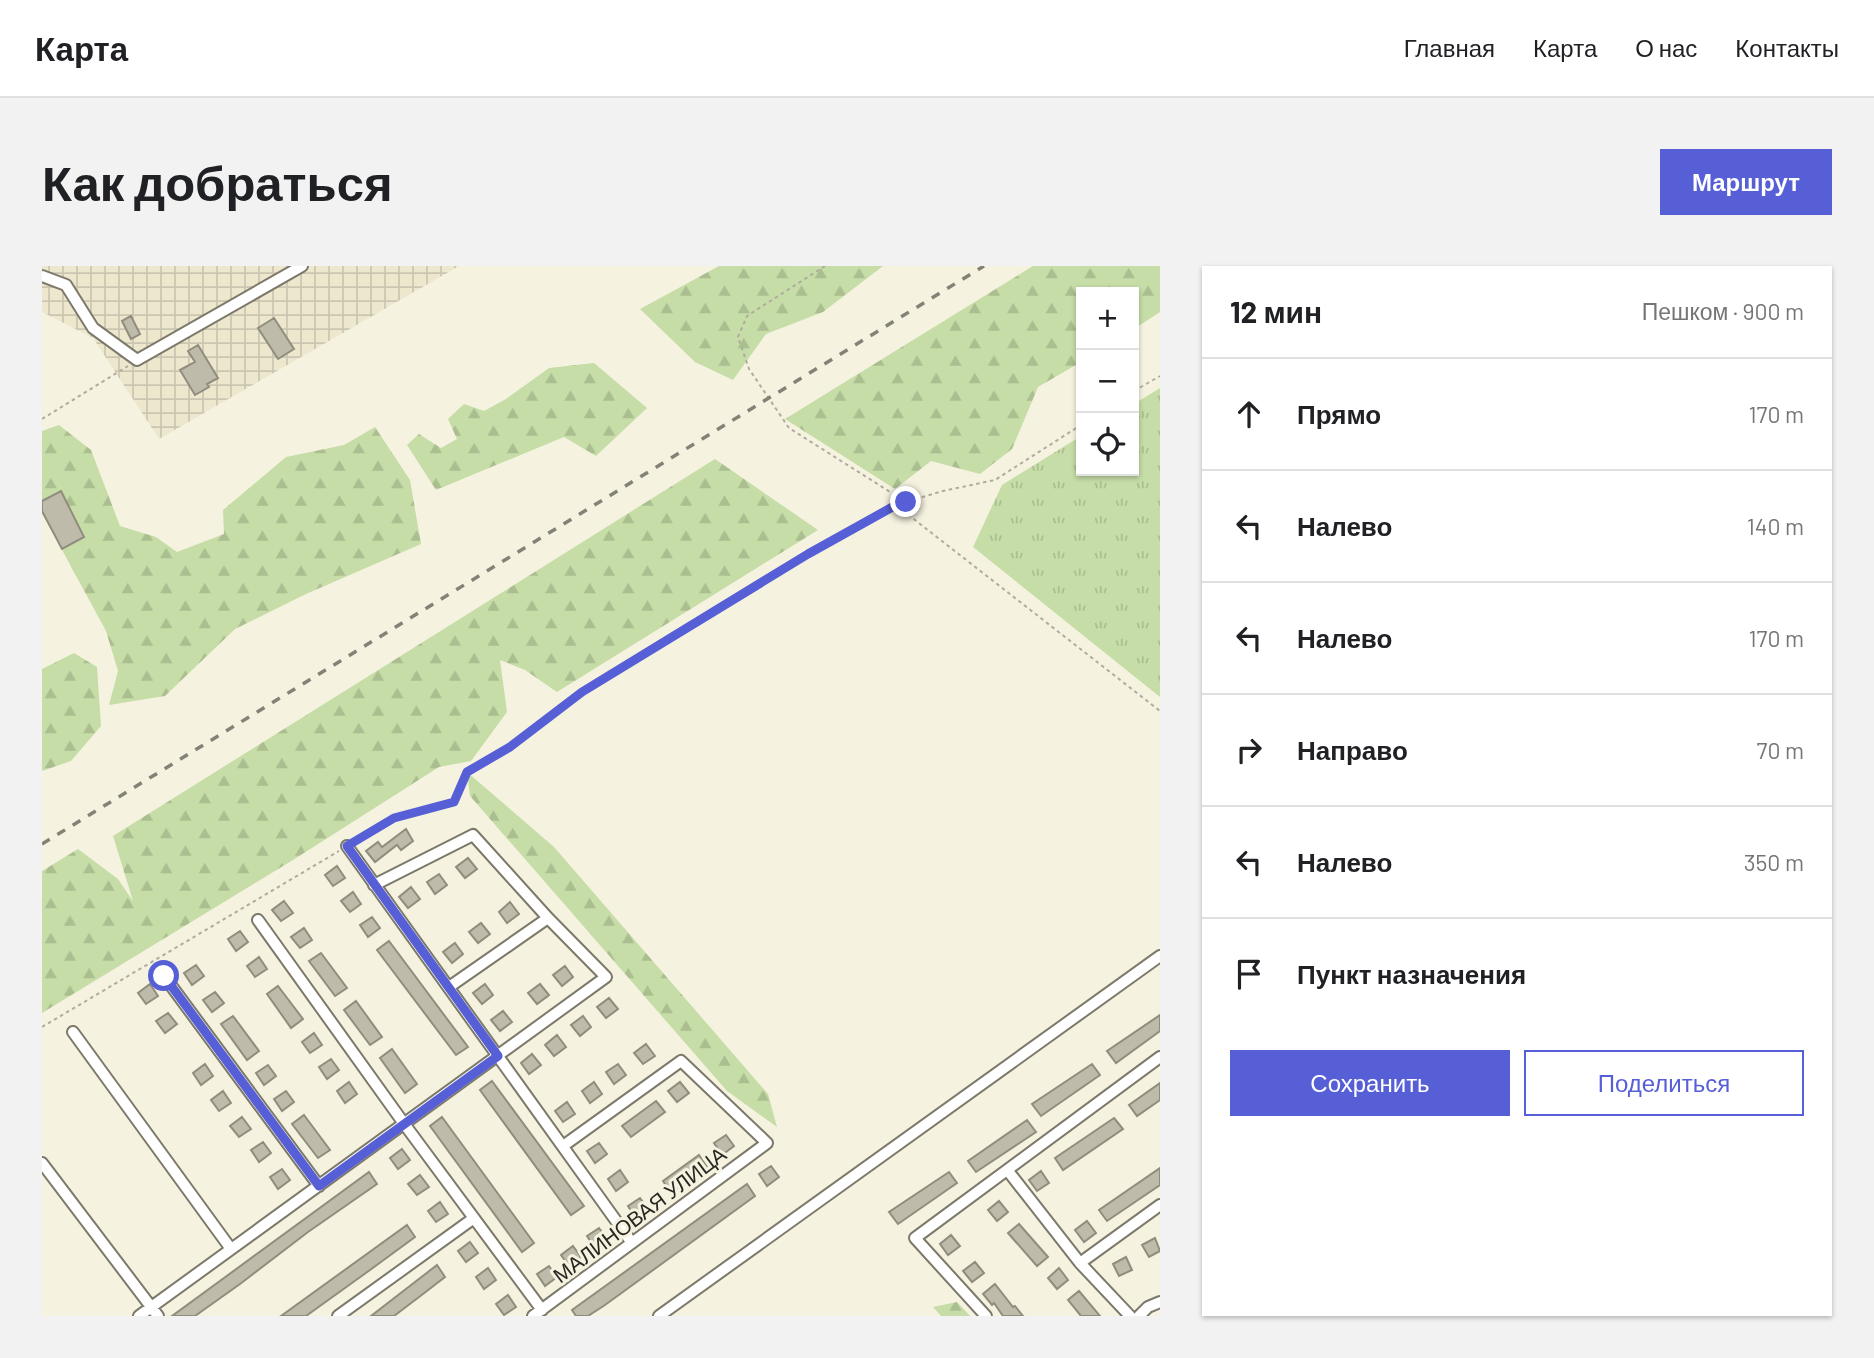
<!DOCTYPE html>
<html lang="ru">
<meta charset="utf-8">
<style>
:root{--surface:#fff;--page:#f2f2f2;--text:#202124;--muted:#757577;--line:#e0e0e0;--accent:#575fd6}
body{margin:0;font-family:Barlow,sans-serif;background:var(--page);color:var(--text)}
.controls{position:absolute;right:21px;top:21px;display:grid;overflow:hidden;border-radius:0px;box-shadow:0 2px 5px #0004}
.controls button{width:63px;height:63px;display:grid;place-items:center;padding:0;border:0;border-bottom:2px solid var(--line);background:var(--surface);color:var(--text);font:35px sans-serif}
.stop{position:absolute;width:21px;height:21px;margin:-16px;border:5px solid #575fd6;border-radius:50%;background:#fff}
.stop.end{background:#575fd6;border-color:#fff;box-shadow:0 2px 7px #0008}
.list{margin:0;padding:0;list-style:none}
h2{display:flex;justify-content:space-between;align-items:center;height:91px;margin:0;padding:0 28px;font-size:30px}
h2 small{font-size:23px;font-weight:400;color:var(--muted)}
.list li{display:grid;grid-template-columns:46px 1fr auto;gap:21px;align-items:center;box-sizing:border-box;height:112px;padding:0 28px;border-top:2px solid var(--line)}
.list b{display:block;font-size:26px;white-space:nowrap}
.list em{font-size:23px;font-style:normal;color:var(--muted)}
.actions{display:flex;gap:14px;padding:21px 28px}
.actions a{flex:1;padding:16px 0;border:2px solid var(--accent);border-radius:0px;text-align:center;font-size:24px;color:var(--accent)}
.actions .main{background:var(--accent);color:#fff}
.icon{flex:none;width:38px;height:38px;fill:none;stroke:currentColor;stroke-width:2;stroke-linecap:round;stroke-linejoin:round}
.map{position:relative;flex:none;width:1118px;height:1050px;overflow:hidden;border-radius:0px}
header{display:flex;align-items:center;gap:42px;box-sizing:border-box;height:98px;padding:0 35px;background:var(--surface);border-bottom:2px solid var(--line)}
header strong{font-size:33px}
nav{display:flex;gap:38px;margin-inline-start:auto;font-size:24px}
.intro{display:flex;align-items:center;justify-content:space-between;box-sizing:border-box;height:168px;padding:0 42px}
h1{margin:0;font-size:49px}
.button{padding:18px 32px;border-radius:0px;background:var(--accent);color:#fff;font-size:24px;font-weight:700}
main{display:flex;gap:42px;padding:0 42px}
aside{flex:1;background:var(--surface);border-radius:0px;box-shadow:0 2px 5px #0004}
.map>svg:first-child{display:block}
.industrial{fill:url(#industrial-grid)}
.grass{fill:url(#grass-tufts)}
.forest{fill:url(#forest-firs)}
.building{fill:#bfbbaa;stroke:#918d7d;stroke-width:2}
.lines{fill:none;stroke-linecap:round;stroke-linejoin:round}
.minor-casing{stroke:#7d796a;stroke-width:14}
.path{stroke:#afac9e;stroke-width:2;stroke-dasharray:3.5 3.5;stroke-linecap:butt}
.minor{stroke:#fff;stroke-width:10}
.rail{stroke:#848276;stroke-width:3.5;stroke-dasharray:9 9;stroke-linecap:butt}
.route{stroke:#575fd6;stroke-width:9}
.labels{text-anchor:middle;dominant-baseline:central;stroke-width:6;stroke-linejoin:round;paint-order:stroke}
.street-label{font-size:21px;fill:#292721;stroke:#f6f2e0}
</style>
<header>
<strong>Карта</strong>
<nav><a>Главная</a><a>Карта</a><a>О нас</a><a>Контакты</a></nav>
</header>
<div class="intro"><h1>Как добраться</h1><a class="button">Маршрут</a></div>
<main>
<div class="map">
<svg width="1118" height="1050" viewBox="0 0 1118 1050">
<defs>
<pattern id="industrial-grid" width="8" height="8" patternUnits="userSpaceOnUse" patternTransform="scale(1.75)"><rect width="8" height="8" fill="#ede7ce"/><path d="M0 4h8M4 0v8" fill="none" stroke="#cbc6b1"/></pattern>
<pattern id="grass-tufts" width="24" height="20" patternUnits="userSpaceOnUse" patternTransform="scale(1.75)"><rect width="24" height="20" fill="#c6dda7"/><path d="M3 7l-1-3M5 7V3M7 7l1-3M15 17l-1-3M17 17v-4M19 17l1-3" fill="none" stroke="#aabe8f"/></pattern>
<pattern id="forest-firs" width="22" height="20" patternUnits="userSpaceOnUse" patternTransform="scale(1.75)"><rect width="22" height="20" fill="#c6dda7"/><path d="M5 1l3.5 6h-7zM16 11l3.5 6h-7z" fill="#aabe8f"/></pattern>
</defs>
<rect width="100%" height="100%" fill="#f6f2e0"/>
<path class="industrial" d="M0,0H417L117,173L51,72L0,46Z"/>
<path class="grass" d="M1118,122V431L931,281L960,219L1039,170V205H1092V138Z"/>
<path class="forest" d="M677,0H841L781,46L724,68L691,114L653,96L598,43Z
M991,0H1118V46L1092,63V26H1039V96L996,121L970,183L938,208L889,195L853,223L743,153Z
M552,97L605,142L554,190L522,171L394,224L365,179L377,168L399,182L415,173L406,153L422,138L442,145L464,133L507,102Z
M17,159L49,184L78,260L114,271L135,286L182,268L181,244L244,191L302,179L333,161L368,214L379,278L264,328L193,363L123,430L67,439L76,405L64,365L0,247V165Z
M673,193L776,264L515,426L483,404L458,394L465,446L429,495L397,501L251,594L0,747V605L36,583L76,613L91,635L71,570Z
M32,387L55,401L59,460L29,495L0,505V403Z
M425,506L512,581L726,828L735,861L685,825L428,530Z
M915,1036L928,1050H899L891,1041Z"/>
<path class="building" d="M89,50L98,68L89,73L80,55Z
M232,52L252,83L236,93L216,62Z
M156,79L176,112L165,118L167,121L153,129L138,104L153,96L146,85Z
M19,225L42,271L20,283L0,245V235Z
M364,563L371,575L359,584L355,579L333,596L324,585L336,576L340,581Z
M426,592L435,603L423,612L414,601Z
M295,600L303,612L291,620L283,609Z
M397,608L405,619L393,628L385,616Z
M369,621L378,633L366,642L357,631Z
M311,626L319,638L308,646L299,635Z
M242,635L251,647L239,655L230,644Z
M468,636L477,648L465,657L457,646Z
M330,651L338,662L326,671L318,659Z
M439,657L448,668L436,677L427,666Z
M262,662L270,674L258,682L249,671Z
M198,665L206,676L194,685L186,673Z
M347,675L426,781L414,789L335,684Z
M413,677L421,688L410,697L401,686Z
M279,687L305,722L293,730L267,695Z
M217,691L225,703L213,711L205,700Z
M154,699L162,710L150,719L142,707Z
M523,700L531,711L520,720L511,709Z
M108,718L116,730L104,738L96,727Z
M443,718L451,729L440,738L431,727Z
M498,718L507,729L495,738L486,727Z
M236,720L261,753L249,762L225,728Z
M173,726L182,737L170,746L161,734Z
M567,732L576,743L564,752L555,741Z
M314,735L340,771L328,779L302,744Z
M461,745L470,756L458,765L449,754Z
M126,747L135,758L123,767L114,755Z
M1118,749V765L1074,797L1065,785Z
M191,750L217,785L205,794L179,758Z
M541,750L549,761L538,770L529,759Z
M272,767L280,779L268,787L260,776Z
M515,769L524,781L512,790L503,779Z
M604,778L613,790L601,798L592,787Z
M350,783L375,818L363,827L338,792Z
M490,788L499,799L487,808L479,797Z
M289,793L297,804L285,813L277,801Z
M163,798L171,810L159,819L151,807Z
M576,798L584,809L572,818L564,806Z
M1050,798L1058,809L999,850L990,838Z
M226,799L234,810L222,819L214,807Z
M450,815L542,940L529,949L438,824Z
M307,816L315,828L303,837L295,825Z
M552,816L560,828L548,837L540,825Z
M638,816L647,827L635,836L626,825Z
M1118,817V834L1095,850L1087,839Z
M181,825L189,837L177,845L169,834Z
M244,825L252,836L240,845L232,833Z
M614,835L623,846L589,871L580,860Z
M525,836L533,848L521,856L513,845Z
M262,849L288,884L276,892L250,858Z
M200,851L209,863L197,871L188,860Z
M400,851L492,977L480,986L388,860Z
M1072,852L1081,863L1021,904L1013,892Z
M985,854L994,866L934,906L926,895Z
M684,869L692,880L680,889L672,877Z
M221,876L229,887L217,896L209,884Z
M557,877L565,888L553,897L545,885Z
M360,883L368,894L356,903L348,892Z
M657,889L665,901L629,927L621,915Z
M729,900L737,911L725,920L717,908Z
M1118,902V919L1065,955L1057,944Z
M240,903L248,914L236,923L228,911Z
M578,904L586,916L574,925L566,913Z
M999,905L1007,917L995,925L987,914Z
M327,906L335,918L266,966L198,1018L153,1050H130Z
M907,906L915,917L856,958L847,946Z
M378,909L387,921L375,929L366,918Z
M705,918L713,930L563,1039L546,1050H534L530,1044Z
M598,932L606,943L594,952L586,940Z
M957,935L966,946L955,955L946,944Z
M398,936L406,948L394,956L386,945Z
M1045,955L1054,967L1042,976L1033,964Z
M977,958L1006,991L995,1000L966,967Z
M365,959L373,971L328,1004L264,1050H239Z
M557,962L565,973L553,982L545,970Z
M909,969L918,980L906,989L898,978Z
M1113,972L1118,985L1107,991L1100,979Z
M428,976L436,987L424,996L416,985Z
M531,980L539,991L527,1000L519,989Z
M1084,991L1090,1004L1077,1010L1071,998Z
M933,996L942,1007L930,1016L921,1005Z
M395,999L403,1011L381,1028L352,1050H329Z
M507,1000L515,1011L503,1020L495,1008Z
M446,1002L454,1014L442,1023L434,1011Z
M1017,1002L1026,1014L1015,1023L1006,1012Z
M953,1018L971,1041L973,1040L981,1050H961L952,1037L950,1039L941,1028Z
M1037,1025L1058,1050H1039L1026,1034Z
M466,1029L474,1041L462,1049L454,1038Z"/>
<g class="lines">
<g class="minor-casing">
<path id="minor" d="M0,10L24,19L51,62L95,94L260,0
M305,580L590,977
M216,654L363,859L500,1044
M122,710L277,920
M407,721L506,652
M31,766L189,983
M0,897L116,1050
M966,905L1038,997L1088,1050
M1038,997L1118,939
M97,1050L564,711L506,652L431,569L332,619
M296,1050L432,952
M491,1050L725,877L639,795L521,880
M617,1050L1118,690
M944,1050L873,972L1118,791
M1097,1050L1106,1041L1118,1036"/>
</g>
<path class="path" d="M783,0L705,50L696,71L707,103L747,162L864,236
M1092,125L1118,110
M0,153L86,100
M855,240L1118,445
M314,575L352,552L412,536L425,506L468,481L540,426L766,288L854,239L901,225L953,214L1039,159
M0,761L297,585"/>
<use href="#minor" class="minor"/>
<path class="rail" d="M0,578L942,0"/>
</g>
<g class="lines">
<path class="route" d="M122,710L277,920L456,790L305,580L352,552L412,536L425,506L468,481L540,426L766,288L854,239L864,236"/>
</g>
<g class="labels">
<g class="street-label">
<text transform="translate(597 948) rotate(-37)">МАЛИНОВАЯ УЛИЦА</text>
</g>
</g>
</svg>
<div class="controls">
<button>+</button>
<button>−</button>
<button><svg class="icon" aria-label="locate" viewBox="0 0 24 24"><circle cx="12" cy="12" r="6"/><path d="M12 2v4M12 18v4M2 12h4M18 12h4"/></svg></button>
</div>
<div class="stop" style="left:122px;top:710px"></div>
<div class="stop end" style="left:864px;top:236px"></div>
</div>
<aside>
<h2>12 мин<small>Пешком · 900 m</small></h2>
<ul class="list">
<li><svg class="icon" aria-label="ahead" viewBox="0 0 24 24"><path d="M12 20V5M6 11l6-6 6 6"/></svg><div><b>Прямо</b></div><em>170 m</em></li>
<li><svg class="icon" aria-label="left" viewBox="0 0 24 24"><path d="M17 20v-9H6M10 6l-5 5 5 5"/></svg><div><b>Налево</b></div><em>140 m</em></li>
<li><svg class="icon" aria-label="left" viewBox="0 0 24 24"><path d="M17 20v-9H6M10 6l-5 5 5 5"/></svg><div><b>Налево</b></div><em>170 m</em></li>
<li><svg class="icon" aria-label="right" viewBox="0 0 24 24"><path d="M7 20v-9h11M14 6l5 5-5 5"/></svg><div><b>Направо</b></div><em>70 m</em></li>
<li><svg class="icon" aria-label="left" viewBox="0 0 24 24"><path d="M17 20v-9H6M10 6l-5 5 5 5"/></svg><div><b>Налево</b></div><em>350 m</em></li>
<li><svg class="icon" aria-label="arrive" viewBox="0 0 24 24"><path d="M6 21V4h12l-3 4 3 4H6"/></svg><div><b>Пункт назначения</b></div></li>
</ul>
<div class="actions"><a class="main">Сохранить</a><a>Поделиться</a></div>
</aside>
</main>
